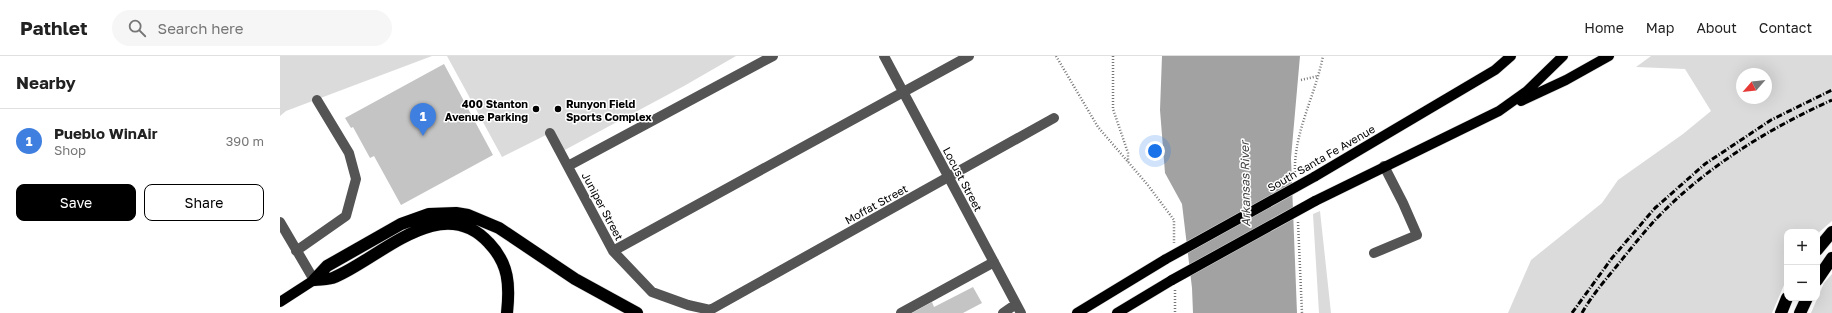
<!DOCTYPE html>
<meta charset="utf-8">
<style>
:root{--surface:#fff;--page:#f6f6f6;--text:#222;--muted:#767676;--line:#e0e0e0;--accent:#000}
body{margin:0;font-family:"Golos Text",sans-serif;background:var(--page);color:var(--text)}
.controls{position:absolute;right:12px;bottom:12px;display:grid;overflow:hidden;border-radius:8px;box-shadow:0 4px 16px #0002}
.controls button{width:36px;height:36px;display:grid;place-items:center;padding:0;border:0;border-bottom:1px solid var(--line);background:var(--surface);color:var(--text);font:20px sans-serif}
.compass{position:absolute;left:1456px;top:12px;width:36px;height:36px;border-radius:50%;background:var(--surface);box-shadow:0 4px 16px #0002;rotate:242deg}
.you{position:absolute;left:875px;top:95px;width:14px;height:14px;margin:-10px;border:3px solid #fff;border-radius:50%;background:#1a73e8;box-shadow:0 0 0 6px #1a73e833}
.badge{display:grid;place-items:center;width:26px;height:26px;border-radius:50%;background:var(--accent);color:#fff;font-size:13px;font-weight:700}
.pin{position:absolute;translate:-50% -33px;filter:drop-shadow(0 1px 2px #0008)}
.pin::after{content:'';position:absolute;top:21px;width:14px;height:12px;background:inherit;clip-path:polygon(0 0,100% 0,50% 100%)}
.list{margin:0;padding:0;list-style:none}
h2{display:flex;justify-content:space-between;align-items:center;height:52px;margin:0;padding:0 16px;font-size:17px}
h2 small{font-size:13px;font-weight:400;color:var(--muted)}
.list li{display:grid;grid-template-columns:26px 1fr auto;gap:12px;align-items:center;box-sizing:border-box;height:64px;padding:0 16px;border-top:1px solid var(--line)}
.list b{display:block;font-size:15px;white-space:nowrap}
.list p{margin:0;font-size:13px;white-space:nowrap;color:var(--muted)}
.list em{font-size:13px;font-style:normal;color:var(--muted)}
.actions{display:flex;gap:8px;padding:12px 16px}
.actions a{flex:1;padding:9px 0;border:1px solid var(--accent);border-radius:8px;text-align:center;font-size:14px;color:var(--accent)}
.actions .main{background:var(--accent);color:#fff}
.icon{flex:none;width:22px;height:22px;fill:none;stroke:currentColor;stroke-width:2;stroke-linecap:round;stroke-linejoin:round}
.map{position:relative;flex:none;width:1552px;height:257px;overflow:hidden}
header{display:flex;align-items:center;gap:24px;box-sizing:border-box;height:56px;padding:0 20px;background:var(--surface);border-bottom:1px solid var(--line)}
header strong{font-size:19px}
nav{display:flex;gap:22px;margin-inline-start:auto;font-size:14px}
.search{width:280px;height:36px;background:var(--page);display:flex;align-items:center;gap:10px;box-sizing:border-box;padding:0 14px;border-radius:22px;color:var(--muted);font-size:15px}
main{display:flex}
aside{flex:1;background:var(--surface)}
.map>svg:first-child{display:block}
.green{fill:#dbdbdb;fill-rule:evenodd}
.water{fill:#a2a2a2}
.building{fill:#c4c4c4}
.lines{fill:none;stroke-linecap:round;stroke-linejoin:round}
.major-casing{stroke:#dbdbdb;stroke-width:11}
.highway-casing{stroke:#dbdbdb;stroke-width:13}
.path{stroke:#767676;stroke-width:2.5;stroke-dasharray:1 2;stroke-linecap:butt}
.minor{stroke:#545454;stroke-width:10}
.major{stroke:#000;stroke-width:10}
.highway{stroke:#000;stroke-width:12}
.rail{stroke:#000;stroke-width:3;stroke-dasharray:6 2 1 2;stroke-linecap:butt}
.major-bridge-casing{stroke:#dbdbdb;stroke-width:11;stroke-linecap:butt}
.major-bridge{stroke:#000;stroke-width:10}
.poi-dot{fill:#000;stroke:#fff;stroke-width:1.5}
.labels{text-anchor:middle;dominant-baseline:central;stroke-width:3;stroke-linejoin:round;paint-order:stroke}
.poi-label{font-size:11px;font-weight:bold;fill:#000;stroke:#fff;text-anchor:end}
.street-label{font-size:11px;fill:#000;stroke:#fff}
.water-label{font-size:12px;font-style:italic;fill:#434343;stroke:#fff}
</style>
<header>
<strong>Pathlet</strong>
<div class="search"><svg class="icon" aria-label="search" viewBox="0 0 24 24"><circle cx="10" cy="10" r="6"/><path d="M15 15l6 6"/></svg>Search here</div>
<nav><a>Home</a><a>Map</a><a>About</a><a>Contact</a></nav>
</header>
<main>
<aside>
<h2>Nearby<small></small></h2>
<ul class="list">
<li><span class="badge" style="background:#3f7fe0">1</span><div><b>Pueblo WinAir</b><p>Shop</p></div><em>390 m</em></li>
</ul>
<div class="actions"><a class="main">Save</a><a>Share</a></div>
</aside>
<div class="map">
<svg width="1552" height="257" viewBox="0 0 1552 257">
<rect width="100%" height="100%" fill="#fff"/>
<path class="green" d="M0,0H152L6,55L0,60Z
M167,0H456L404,30L281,96L270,77L222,101Z
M1371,0H1552V165L1537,178V176H1507V222L1492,257H1228L1251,204L1322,147L1338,124L1403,78L1431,55L1405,13L1356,11ZM1462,18H1486V42H1462Z
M1040,155L1051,257H1039L1033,158Z
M1552,218V257H1531L1544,227Z"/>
<path class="water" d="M882,0H1020L1011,102L1017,257H913L912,232L902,148L885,117L880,54Z"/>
<path class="building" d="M164,8L213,99L121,149L94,100L90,102L73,71L71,72L65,62Z
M693,231L702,247L683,257H632L652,246L654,251Z"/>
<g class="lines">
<g class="major-casing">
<path id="major" d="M1241,45L1286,24L1329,0
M1034,121L1215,14L1231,0
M1035,145L1219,55L1247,35L1283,0
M0,246L34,224
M797,257L886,203
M837,257L892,224"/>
</g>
<g class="highway-casing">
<path id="highway" d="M1537,194L1552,176
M34,224L47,210L121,168L149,158L176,157L188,159L219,172L295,223L357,257
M34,224C41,223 49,224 55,221C100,202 162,135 209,187C229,208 230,229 227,257
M1537,224L1552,202
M1501,257L1507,242
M1520,257L1527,242"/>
</g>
<path class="path" d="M776,0L818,71L867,128L894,164V187
M833,0V53L848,97V106
M1021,24L1038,20
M1015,119C1013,77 1035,41 1043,0
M1018,166L1022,257
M895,234V257"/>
<path class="minor" d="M604,0L741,257
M270,77L333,195L372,236L408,249L430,254L774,62
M288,110L493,0
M0,166L34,224
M16,195L66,160L76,123L69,97L37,44
M333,195L689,0
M1094,197L1137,179L1123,147L1104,110
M621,257L714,206
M723,257L736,248"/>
<use href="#major" class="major"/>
<use href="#highway" class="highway"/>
<path class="rail" d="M1292,257L1332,202L1375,152L1425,108L1491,64L1552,34
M1302,257C1312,239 1327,222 1340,206C1352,191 1364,176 1377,162C1426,111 1488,73 1552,44"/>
<g class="major-bridge-casing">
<path id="major-bridge" d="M886,203L1034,121
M892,224L1035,145"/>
</g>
<use href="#major-bridge" class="major-bridge"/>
</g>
<g class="poi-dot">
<circle cx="256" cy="53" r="4"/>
<circle cx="278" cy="53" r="4"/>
</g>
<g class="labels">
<g class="poi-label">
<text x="248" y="47">400 Stanton<tspan x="248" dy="13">Avenue Parking</tspan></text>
<text x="286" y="47" text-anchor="start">Runyon Field<tspan x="286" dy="13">Sports Complex</tspan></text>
</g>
<g class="street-label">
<text transform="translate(1041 102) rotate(-30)">South Santa Fe Avenue</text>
<text transform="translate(683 123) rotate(62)">Locust Street</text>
<text transform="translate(596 148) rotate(-29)">Moffat Street</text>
<text transform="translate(323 150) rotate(62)">Juniper Street</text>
</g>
<g class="water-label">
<text transform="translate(965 128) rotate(-91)">Arkansas River</text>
</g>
</g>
</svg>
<div class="controls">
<button>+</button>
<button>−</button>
</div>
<svg class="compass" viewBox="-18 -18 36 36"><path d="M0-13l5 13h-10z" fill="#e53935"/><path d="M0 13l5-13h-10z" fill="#767676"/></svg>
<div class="you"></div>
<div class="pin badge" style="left:143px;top:80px;background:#3f7fe0">1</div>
</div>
</main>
